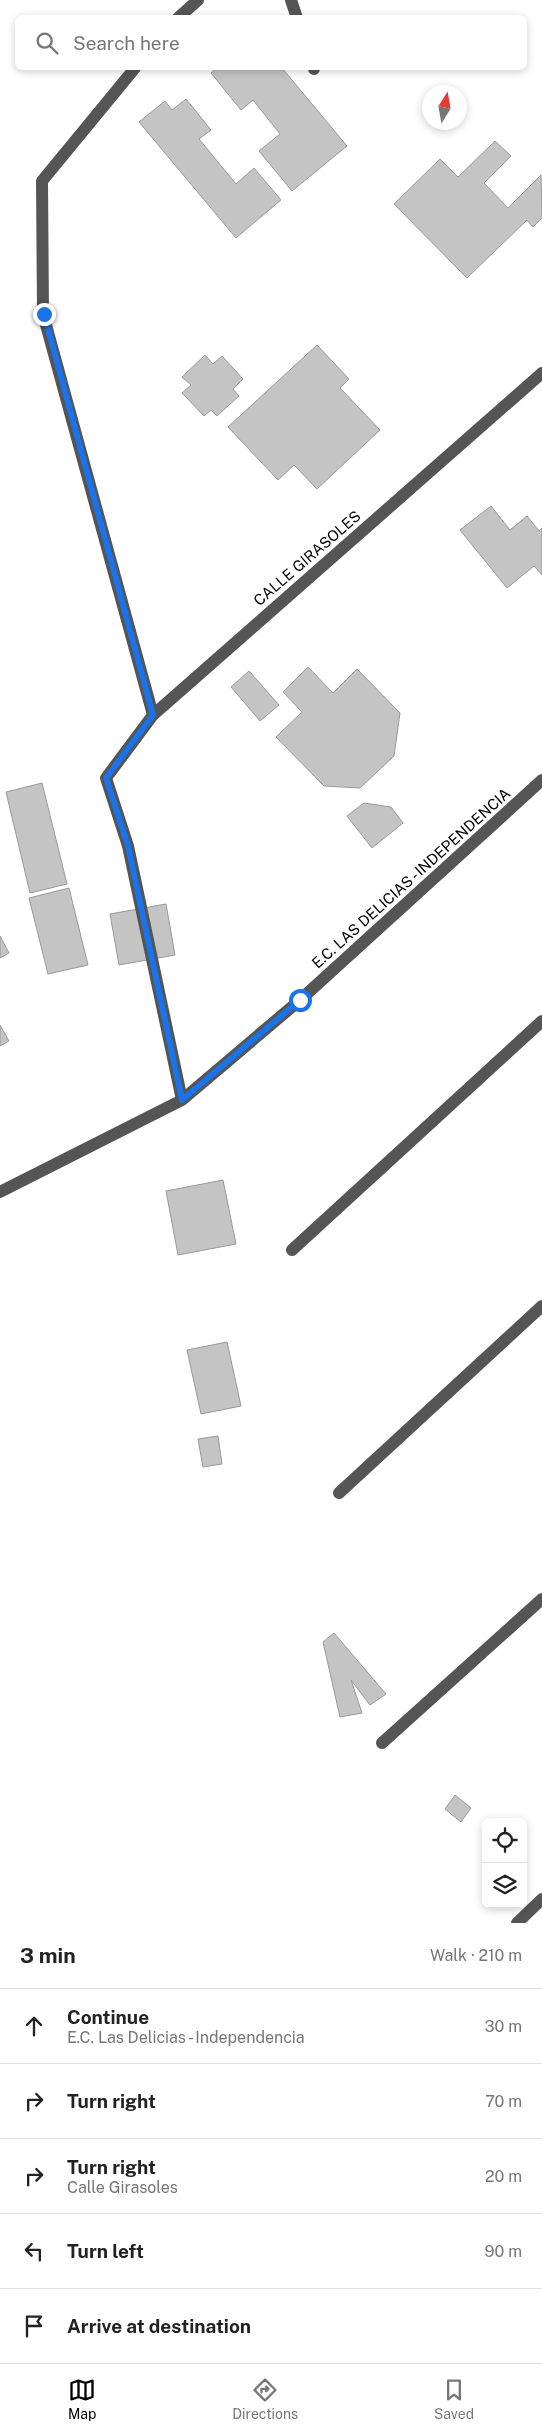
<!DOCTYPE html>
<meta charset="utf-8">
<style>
:root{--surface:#fff;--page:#f6f6f6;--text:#222;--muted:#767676;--line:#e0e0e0;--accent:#000}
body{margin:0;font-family:"Public Sans",sans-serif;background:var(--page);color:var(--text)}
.controls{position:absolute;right:15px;bottom:15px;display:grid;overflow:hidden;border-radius:8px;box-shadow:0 2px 8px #0003}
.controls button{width:45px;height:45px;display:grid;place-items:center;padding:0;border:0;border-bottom:1px solid var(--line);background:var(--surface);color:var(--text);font:25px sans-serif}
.compass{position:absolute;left:422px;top:85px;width:45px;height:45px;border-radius:50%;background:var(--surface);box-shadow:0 2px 8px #0003;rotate:11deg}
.stop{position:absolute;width:15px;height:15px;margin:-11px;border:4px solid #1a73e8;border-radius:50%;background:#fff}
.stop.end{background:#1a73e8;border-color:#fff;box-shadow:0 1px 5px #0008}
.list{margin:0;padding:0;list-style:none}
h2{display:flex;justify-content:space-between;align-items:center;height:65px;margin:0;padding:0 20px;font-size:21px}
h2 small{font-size:16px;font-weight:400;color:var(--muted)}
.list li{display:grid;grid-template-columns:32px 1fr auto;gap:15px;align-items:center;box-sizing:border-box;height:75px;padding:0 20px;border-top:1px solid var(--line)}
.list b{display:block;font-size:19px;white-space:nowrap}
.list p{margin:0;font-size:16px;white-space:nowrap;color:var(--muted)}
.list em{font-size:16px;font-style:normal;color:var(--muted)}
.icon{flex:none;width:28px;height:28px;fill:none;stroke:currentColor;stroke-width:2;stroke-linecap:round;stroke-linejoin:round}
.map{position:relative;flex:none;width:542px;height:1923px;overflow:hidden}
.search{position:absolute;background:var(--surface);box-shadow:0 2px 8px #0003;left:15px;right:15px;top:15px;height:55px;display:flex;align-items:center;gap:12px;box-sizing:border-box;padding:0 18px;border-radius:8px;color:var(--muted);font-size:19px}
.sheet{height:440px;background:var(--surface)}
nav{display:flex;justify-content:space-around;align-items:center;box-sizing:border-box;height:70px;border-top:1px solid var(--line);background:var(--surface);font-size:14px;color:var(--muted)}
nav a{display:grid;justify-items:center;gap:2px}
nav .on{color:var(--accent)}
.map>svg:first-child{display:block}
.building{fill:#c4c4c4;stroke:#999}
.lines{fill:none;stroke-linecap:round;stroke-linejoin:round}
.minor{stroke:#555;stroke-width:12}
.route{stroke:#1a73e8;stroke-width:6}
.labels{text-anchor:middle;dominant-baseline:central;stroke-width:4;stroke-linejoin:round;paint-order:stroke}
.street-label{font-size:15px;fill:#000;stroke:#fff}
</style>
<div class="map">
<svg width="542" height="1923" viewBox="0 0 542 1923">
<rect width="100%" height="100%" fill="#fff"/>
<path class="building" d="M217,68H282L347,146L292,191L259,151L280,134L253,100L241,110L211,73Z
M186,99L211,130L199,139L236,184L254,168L281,200L236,238L139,122L165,101L172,110Z
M495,141L511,156L484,183L508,208L541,175L542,218L533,227L527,220L467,278L394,204L440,159L458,177Z
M317,345L349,379L340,388L380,430L317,489L294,465L278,480L228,427Z
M205,355L213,364L222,356L243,379L233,389L239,396L217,416L211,410L204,416L182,393L191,385L182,377Z
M491,506L510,530L527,516L539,531L542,528V575L534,566L507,588L460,530Z
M308,667L333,693L357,669L400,713L394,756L360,788L324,786L276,737L302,712L283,692Z
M249,671L279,705L260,721L231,687Z
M42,783L67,884L30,893L6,792Z
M364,803L391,807L403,823L372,848L347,816Z
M69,888L88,965L48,974L29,898Z
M166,904L175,955L119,965L110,914Z
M0,936L9,953L0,958Z
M0,1025L9,1041L0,1046Z
M223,1180L236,1244L178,1255L166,1191Z
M227,1342L241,1406L201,1414L187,1350Z
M218,1436L222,1464L203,1467L198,1439Z
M334,1633L386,1694L370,1705L351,1680L362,1713L340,1717L323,1642Z
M455,1795L471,1808L461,1822L445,1809Z"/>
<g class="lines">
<path class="minor" d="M291,0L297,18
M178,18L198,0
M135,68L42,181L43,314L153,715
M314,68V69
M182,1100L128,846L106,778L153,715L542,373
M0,1192L182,1100L300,1000L542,780
M292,1250L542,1021
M339,1493L542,1306
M382,1743L542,1599
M517,1923L542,1899"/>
</g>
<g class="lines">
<path class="route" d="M44,314L153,715L106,778L128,846L182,1100L300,1000"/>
</g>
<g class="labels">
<g class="street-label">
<text transform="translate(307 558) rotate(-41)">CALLE GIRASOLES</text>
<text transform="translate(411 878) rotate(-42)">E.C. LAS DELICIAS - INDEPENDENCIA</text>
</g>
</g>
</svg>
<div class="controls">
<button><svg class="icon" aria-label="locate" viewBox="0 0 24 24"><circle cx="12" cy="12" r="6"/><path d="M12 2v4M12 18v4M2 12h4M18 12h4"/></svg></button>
<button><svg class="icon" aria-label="layers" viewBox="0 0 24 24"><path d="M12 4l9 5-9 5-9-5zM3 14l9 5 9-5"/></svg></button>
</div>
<svg class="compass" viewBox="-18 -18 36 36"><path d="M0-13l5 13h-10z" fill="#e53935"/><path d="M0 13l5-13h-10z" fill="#767676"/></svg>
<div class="stop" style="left:300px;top:1000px"></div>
<div class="stop end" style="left:44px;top:314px"></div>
<div class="search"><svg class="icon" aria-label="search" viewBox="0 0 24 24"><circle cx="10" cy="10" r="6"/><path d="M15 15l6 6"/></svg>Search here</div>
</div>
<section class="sheet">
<h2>3 min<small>Walk · 210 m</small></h2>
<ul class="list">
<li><svg class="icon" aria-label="ahead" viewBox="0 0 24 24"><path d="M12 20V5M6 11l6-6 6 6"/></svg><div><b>Continue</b><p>E.C. Las Delicias - Independencia</p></div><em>30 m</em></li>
<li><svg class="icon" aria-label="right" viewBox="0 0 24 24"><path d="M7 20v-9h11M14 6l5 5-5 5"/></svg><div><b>Turn right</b></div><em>70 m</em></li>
<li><svg class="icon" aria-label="right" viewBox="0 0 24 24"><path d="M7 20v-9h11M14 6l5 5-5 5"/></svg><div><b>Turn right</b><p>Calle Girasoles</p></div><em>20 m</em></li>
<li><svg class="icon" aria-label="left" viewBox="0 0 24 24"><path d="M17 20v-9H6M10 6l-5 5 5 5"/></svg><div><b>Turn left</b></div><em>90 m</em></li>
<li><svg class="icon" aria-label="arrive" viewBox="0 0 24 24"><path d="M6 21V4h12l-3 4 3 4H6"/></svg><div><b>Arrive at destination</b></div></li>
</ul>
</section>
<nav>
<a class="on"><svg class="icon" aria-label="map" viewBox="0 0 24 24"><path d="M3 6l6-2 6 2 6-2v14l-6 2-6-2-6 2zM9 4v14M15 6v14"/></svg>Map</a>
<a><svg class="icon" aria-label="directions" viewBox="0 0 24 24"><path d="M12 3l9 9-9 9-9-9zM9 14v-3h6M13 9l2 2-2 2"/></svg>Directions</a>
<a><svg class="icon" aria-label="saved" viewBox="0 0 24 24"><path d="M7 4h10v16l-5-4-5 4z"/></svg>Saved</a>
</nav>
